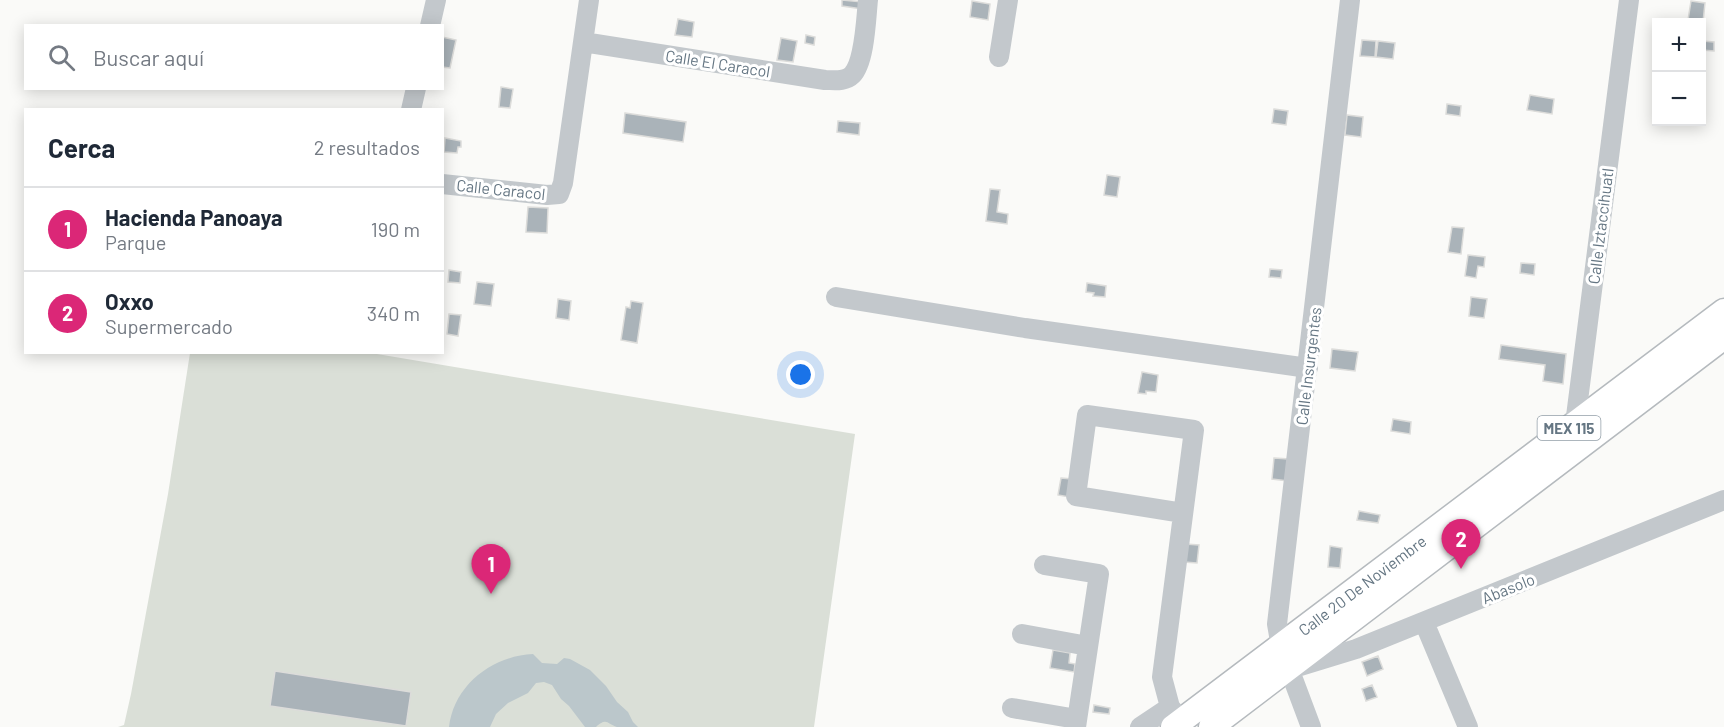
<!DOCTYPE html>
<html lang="es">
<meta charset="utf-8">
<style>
:root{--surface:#fff;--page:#f2f2f3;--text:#1f2937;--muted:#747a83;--line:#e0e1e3;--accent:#db2777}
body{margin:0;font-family:Barlow,sans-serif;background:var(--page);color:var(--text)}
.controls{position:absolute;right:18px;top:18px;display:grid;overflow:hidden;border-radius:0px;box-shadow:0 3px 15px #0003}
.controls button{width:54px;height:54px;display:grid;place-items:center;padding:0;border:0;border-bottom:2px solid var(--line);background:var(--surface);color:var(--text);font:30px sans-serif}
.you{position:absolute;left:801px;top:375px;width:21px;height:21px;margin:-15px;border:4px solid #fff;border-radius:50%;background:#1a73e8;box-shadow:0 0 0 9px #1a73e833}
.badge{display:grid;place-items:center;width:39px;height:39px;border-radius:50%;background:var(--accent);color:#fff;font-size:20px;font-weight:700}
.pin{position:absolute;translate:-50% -50px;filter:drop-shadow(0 2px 3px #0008)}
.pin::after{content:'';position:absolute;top:32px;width:21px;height:18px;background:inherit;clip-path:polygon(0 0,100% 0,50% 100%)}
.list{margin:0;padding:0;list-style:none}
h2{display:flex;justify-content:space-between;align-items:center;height:78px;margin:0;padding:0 24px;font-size:26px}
h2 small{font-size:20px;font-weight:400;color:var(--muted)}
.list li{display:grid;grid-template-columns:39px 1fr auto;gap:18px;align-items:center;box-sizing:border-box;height:84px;padding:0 24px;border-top:2px solid var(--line)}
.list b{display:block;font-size:22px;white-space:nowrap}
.list p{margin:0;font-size:20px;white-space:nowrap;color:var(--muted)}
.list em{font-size:20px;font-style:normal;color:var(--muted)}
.icon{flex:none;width:33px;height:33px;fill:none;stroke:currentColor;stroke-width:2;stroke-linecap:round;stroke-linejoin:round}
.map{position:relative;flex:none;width:1724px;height:727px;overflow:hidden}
.search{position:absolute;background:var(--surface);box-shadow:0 3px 15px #0003;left:24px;top:24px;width:420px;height:66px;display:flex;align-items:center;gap:15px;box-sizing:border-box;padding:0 21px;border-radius:0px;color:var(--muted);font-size:22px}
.panel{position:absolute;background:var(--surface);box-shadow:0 3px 15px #0003;left:24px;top:108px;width:420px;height:246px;border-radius:0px}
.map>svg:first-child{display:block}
.green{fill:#dadfd7}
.water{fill:#bbc7cb}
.building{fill:#aab3b9;stroke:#dcdcda;stroke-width:1.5}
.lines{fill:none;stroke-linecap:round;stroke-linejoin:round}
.major-casing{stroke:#b5babe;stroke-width:27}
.minor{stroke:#c3c8cc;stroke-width:20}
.major{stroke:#fff;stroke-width:24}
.labels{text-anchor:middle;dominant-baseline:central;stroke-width:6;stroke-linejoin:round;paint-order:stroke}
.shield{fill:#fff;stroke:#939fa8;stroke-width:1.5}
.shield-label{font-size:15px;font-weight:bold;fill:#657683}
.street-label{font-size:16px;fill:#657683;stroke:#fff}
</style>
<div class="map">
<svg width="1724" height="727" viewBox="0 0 1724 727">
<rect width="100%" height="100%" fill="#fafaf8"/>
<path class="green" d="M190,353H371L855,434L814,727H118L124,725L131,694L168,494Z"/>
<path class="water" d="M533,654L542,663L557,664L564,658L570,659L590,670L606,686L617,702L628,712L633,722L638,727C632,727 623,727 617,727C607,724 607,717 596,727H585L569,706L561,699L552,685L544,682L536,683L528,693L508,703L496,714L490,727H449C454,685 492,656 533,654Z"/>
<path class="building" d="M842,0L863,2L862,9L842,6Z
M972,1L990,4L988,20L970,17Z
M1691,1L1705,3L1703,22L1688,20Z
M678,19L694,22L692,37L675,35Z
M806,35L815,37L814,45L805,43Z
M442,37L456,40L450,68L442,67Z
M781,38L797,41L793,62L777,60Z
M1362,40L1376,41L1375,57L1360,56Z
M1378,41L1395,43L1393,59L1376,57Z
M1702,41L1714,42V51L1702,50Z
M501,87L513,89L510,108L499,107Z
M1530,95L1554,99L1552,114L1527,110Z
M1447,104L1461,106L1460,116L1446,114Z
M1274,109L1288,111L1286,125L1272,123Z
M625,113L686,122L683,142L623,133Z
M1347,115L1363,117L1361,137L1345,135Z
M838,121L860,123L859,135L837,132Z
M445,138L461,141V147H458L457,153L444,152Z
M1107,175L1120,177L1117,197L1104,195Z
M990,189L1000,190L997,212L1008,214L1007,224L986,221Z
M528,207L548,208L547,233L526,232Z
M1452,227L1464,228L1461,254L1448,252Z
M1468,255L1485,257L1484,267L1478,266L1476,278L1465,276Z
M1521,263L1535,264L1534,275L1520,273Z
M1270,269L1282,270L1281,278L1269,277Z
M449,270L461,272L460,283L448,282Z
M477,282L494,284L491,306L474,304Z
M1087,283L1106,286L1105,297L1093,296L1094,293L1086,292Z
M1471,297L1487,299L1484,318L1469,316Z
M558,299L571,301L569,320L556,318Z
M631,301L643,303L637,343L621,340L626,307L630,308Z
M449,314L461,315L458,336L447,334Z
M1501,345L1566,354L1563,384L1543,381L1545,365L1499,359Z
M1332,349L1358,352L1355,371L1330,368Z
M1142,372L1158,375L1156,392L1146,391V394L1138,393Z
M1393,419L1411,422L1410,434L1391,431Z
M1274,458L1289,459L1288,481L1272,479Z
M1061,478L1072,479L1069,497L1058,495Z
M1359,511L1380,515L1378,523L1357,520Z
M1185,544L1199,545L1197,563L1184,562Z
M1330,546L1342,548L1340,568L1328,567Z
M1053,650L1070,653L1069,663L1075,664L1074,672L1050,668Z
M1378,656L1383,669L1367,676L1362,662Z
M275,671L411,692L406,726L270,706Z
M1372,685L1377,697L1366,701L1362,689Z
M1094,705L1110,708L1109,714L1093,712Z"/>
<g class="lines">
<g class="major-casing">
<path id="major" d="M1173,727L1724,311
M1211,727L1724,337"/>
</g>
<path class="minor" d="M430,26L436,0
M583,42L825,80C834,80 845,82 852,75C865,62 866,18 868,0
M999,57L1008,0
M411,110L416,88
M442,184L547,195L559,194L563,183L589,0
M836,297L1025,328L1308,368
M1574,432L1629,0
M1044,565L1099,574L1076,727
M1424,622L1468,727
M1022,634L1088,646
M1294,668L1356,649L1724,500
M1012,708L1077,719
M1181,721L1170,707L1162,677L1194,430L1087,415L1076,496L1183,513
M1140,727L1170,707
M1311,727L1281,647L1277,624L1350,0"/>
<use href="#major" class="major"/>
</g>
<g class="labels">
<rect class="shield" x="1537.5" y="416" width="63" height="24" rx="4.5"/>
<g class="shield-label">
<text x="1569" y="428">MEX 115</text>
</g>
<g class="street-label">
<text transform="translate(718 63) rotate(9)">Calle El Caracol</text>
<text transform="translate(501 189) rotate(6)">Calle Caracol</text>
<text transform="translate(1600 226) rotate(-83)">Calle Iztaccíhuatl</text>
<text transform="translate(1308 366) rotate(-83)">Calle Insurgentes</text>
<text transform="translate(1362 585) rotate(-37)">Calle 20 De Noviembre</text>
<text transform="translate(1508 588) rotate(-22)">Abasolo</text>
</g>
</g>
</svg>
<div class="controls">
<button>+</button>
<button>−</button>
</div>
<div class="you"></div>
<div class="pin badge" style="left:491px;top:594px">1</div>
<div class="pin badge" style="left:1461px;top:569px">2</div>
<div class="search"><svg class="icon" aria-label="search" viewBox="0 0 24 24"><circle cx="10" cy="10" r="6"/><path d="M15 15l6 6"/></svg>Buscar aquí</div>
<section class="panel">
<h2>Cerca<small>2 resultados</small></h2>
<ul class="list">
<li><span class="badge">1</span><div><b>Hacienda Panoaya</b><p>Parque</p></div><em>190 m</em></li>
<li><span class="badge">2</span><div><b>Oxxo</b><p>Supermercado</p></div><em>340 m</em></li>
</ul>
</section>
</div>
